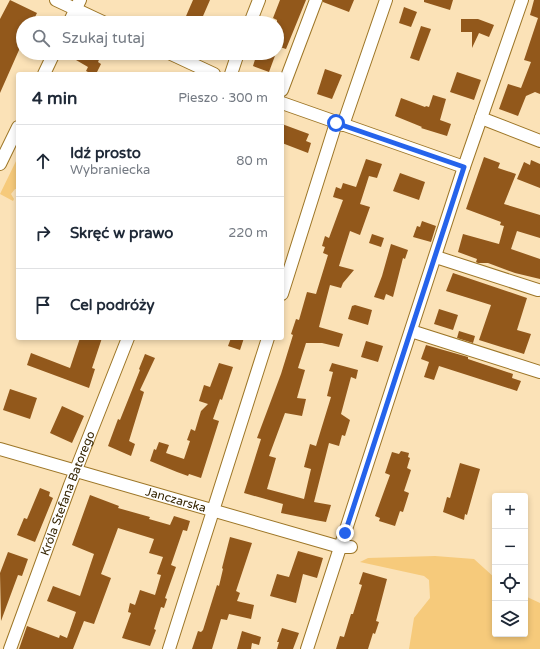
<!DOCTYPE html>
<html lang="pl">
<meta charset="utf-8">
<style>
:root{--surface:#fff;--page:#f6f6f7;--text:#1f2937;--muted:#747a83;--line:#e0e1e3}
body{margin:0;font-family:"Varela Round",sans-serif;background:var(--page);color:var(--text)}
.controls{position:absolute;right:12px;bottom:12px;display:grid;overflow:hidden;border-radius:4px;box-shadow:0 2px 6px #0003}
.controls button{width:36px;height:36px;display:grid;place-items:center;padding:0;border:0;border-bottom:1px solid var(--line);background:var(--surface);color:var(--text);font:20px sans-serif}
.stop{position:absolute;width:12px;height:12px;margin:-9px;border:3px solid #2563eb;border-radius:50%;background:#fff}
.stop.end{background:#2563eb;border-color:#fff;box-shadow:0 1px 4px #0008}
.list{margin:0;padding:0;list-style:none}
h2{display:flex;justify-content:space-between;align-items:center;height:52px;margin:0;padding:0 16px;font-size:17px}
h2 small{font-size:13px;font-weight:400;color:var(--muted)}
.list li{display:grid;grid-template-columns:26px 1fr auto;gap:12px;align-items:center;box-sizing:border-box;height:72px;padding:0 16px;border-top:1px solid var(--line)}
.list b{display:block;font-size:15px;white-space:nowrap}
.list p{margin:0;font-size:13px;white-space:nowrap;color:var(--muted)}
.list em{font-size:13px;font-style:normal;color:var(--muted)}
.icon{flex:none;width:22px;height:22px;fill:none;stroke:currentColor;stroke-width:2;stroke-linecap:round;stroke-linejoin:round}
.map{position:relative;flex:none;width:540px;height:649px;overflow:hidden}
.search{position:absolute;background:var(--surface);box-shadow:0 2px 6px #0003;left:16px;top:16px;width:268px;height:44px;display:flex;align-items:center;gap:10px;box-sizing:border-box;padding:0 14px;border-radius:22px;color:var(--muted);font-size:15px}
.panel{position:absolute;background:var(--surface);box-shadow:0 2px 6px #0003;left:16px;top:72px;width:268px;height:268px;border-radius:4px}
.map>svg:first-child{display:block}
.green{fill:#f6ca7b}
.building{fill:#92581b}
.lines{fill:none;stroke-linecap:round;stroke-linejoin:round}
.minor-casing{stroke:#9d7627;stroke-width:14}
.minor{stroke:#fff;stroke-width:12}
.route{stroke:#2563eb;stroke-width:5}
.labels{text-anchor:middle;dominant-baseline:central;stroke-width:4;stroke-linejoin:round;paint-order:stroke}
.street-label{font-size:12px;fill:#372705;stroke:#faf2e4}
</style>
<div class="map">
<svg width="540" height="649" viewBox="0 0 540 649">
<rect width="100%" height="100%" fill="#fbe2b7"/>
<path class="green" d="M17,159L18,189H15L11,194L14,199L13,201L0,194Z
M435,556L474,559L495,578V634H525V596L540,603V649H409L414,618L430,598L429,580L424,576L360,562L368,558Z"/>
<path class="building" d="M10,0L37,13L32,23H23V41L0,93V19Z
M193,0H210L200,23H183Z
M280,0H306L286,49L277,46V20L273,18Z
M323,0H354L349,12L323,2Z
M424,0H453L450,10L424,2Z
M534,0H540V94L535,92L526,96L518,116L499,109L508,84L521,88L531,62L524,60L538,18L530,15Z
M404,7L417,12L411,27L399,23Z
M461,19H478L494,25L489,37L479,33L472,48V32H461Z
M421,26L431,29L419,61L410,58Z
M64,53H102L98,62L101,64L96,74H92L86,71L88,67Z
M257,53H276L269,72L253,66Z
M325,69L342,75L332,99L317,94Z
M457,72L481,80L474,100L450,92Z
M433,95L446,99L440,120L451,124L447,136L421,128L422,127L395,116L401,98L425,107L426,106L429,107Z
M282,124L309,134L306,141L311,143L308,153L282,143Z
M484,157L500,163L498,168L516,174L504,204L540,215V238L517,231L511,249L540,259V279L515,273L488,263H478L476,262L477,259L458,252L463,234L499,244L504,226L500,225L501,222L466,209Z
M366,159L382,164L377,178L369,176L360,204L370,207L360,235L350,231L339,266L354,270L343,283L341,288L330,285L319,327L343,334L339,347L322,343H306L298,368L305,370L297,398L306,399L302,416L285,413L269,456L276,458L267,489L304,499L311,469L304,467L310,444L316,446L331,397L327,396L333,372L329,371L332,363L358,370L356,379L351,377L341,414L350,420L345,436L342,435L339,446L329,443L314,502L331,505L326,522L315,520L281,513L283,504L244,493L261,439L257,438L281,374L293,335L291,334L296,319L299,320L307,292L316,294L328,255L323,253L325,247L322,246L325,236L329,238L343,200L333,197L336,187L341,189L343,183L356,187Z
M531,160L540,164V188L517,179L524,162L530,165Z
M400,173L425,182L419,200L393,191Z
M422,221L436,226L431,242L413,237L417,226L420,227Z
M372,234L384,238L381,247L369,243Z
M391,244L408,250L405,259L403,258L393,297L386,294L384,300L374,297L382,276Z
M453,273L527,298L517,330L531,334L524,354L479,340L491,305L446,291Z
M355,305L372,310L368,325L348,319L352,306Z
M439,309L458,315L453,330L434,324Z
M459,331L475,336L473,343L457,338Z
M80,338H102L92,368L95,369L89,388L27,365L31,353L70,368Z
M231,338H244L240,350L228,346Z
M366,341L383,346L378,362L361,357Z
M426,345L468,357V359L513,374L512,378L521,381L517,391L439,366L434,380L424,377L429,362L421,359Z
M145,354L155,358L140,390L144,392L129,441L135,444L131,456L108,446L118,419L120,420L140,370L139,369Z
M219,363L233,367L222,400L220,399L213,419L219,421L201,478L189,474L188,476L177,472L150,461L154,449L156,450L159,442L169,445L166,453L184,459L190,441L187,440L191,429L195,431L201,411L208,404L199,401L204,385L210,387Z
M10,389L37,398L30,419L3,410Z
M62,406L84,416L72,443L50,433Z
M401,451L409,453L408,457L410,458L407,468L411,470L404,491L409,493L403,512L400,511L395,526L379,521L380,518L375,516L390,475L385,473L392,452L399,454Z
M460,463L480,469L467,515L465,514L464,520L443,512L447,497L450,498Z
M40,488L50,492L49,496L53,498L35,542L17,535L24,518L27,519Z
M90,495L119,506L118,508L150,517L149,519L170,525L174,516L190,521L187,531L183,530L171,565L176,567L165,598L167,599L164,608L161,607L154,629L156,630L150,646L122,638L131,613L128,612L130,603L135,605L140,590L155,595L161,575L157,574L163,557L149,553L154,539L118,528L101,574L111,578L94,624L84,621L73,649H19L27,626L59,638L60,635L67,638L76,612L47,601L53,586L80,596L94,554L72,545Z
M230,537L252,543L236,591L240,593L237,601L254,605L251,619L229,614L227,620L221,619L212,649H192L198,631L201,632L203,630L217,585L219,586L223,569L222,568Z
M298,551L323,558L317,578L303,574L296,603L270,596L277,574L289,577Z
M8,552L28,559L22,576L18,575L1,621L0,573Z
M363,572L387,579L376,621L379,622L375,634L373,633L368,649H336L340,636L344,637L351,614H353L362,585L359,584Z
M282,628L299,633L293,649H277L279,642H277Z
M242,631L261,637L259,645L252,643L251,649H237Z"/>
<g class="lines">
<g class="minor-casing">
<g id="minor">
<path d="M56,0L105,23"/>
<path d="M69,23L80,0"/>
<path d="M250,23L259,0"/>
<path d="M169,53L214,74"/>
<path d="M44,74L54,53"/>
<path d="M231,74L238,53"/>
<path d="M282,90L316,0"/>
<path d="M282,103L464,167"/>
<path d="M481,118L540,141"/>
<path d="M343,125L386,0"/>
<path d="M0,164L18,127"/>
<path d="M436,257L538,290"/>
<path d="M282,294L336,123"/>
<path d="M411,331L540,372"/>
<path id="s1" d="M0,449L340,547H351"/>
<path id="s2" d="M10,649L70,485L128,338"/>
<path d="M169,649L268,338"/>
<path d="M307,649L464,167L522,0"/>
</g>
</g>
<use href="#minor" class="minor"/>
</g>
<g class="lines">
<path class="route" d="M336,123L464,167L345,533"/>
</g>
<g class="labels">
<g class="street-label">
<text stroke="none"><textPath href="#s2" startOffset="166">Króla Stefana Batorego</textPath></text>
<text stroke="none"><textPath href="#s1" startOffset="183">Janczarska</textPath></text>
</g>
</g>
</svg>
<div class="controls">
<button>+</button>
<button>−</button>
<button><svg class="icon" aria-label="locate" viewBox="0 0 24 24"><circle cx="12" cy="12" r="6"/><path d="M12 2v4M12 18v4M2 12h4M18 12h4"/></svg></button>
<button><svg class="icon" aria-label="layers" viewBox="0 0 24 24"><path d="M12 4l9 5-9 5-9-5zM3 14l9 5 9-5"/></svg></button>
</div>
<div class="stop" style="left:336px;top:123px"></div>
<div class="stop end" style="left:345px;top:533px"></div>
<div class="search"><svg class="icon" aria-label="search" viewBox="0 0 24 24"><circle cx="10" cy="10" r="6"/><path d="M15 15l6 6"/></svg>Szukaj tutaj</div>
<section class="panel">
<h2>4 min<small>Pieszo · 300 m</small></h2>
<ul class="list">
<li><svg class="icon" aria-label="ahead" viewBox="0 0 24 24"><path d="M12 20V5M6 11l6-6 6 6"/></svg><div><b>Idź prosto</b><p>Wybraniecka</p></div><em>80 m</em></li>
<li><svg class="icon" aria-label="right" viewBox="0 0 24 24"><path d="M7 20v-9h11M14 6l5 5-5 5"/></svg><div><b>Skręć w prawo</b></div><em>220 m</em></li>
<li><svg class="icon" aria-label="arrive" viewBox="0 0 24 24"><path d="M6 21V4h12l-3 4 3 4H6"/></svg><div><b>Cel podróży</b></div></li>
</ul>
</section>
</div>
